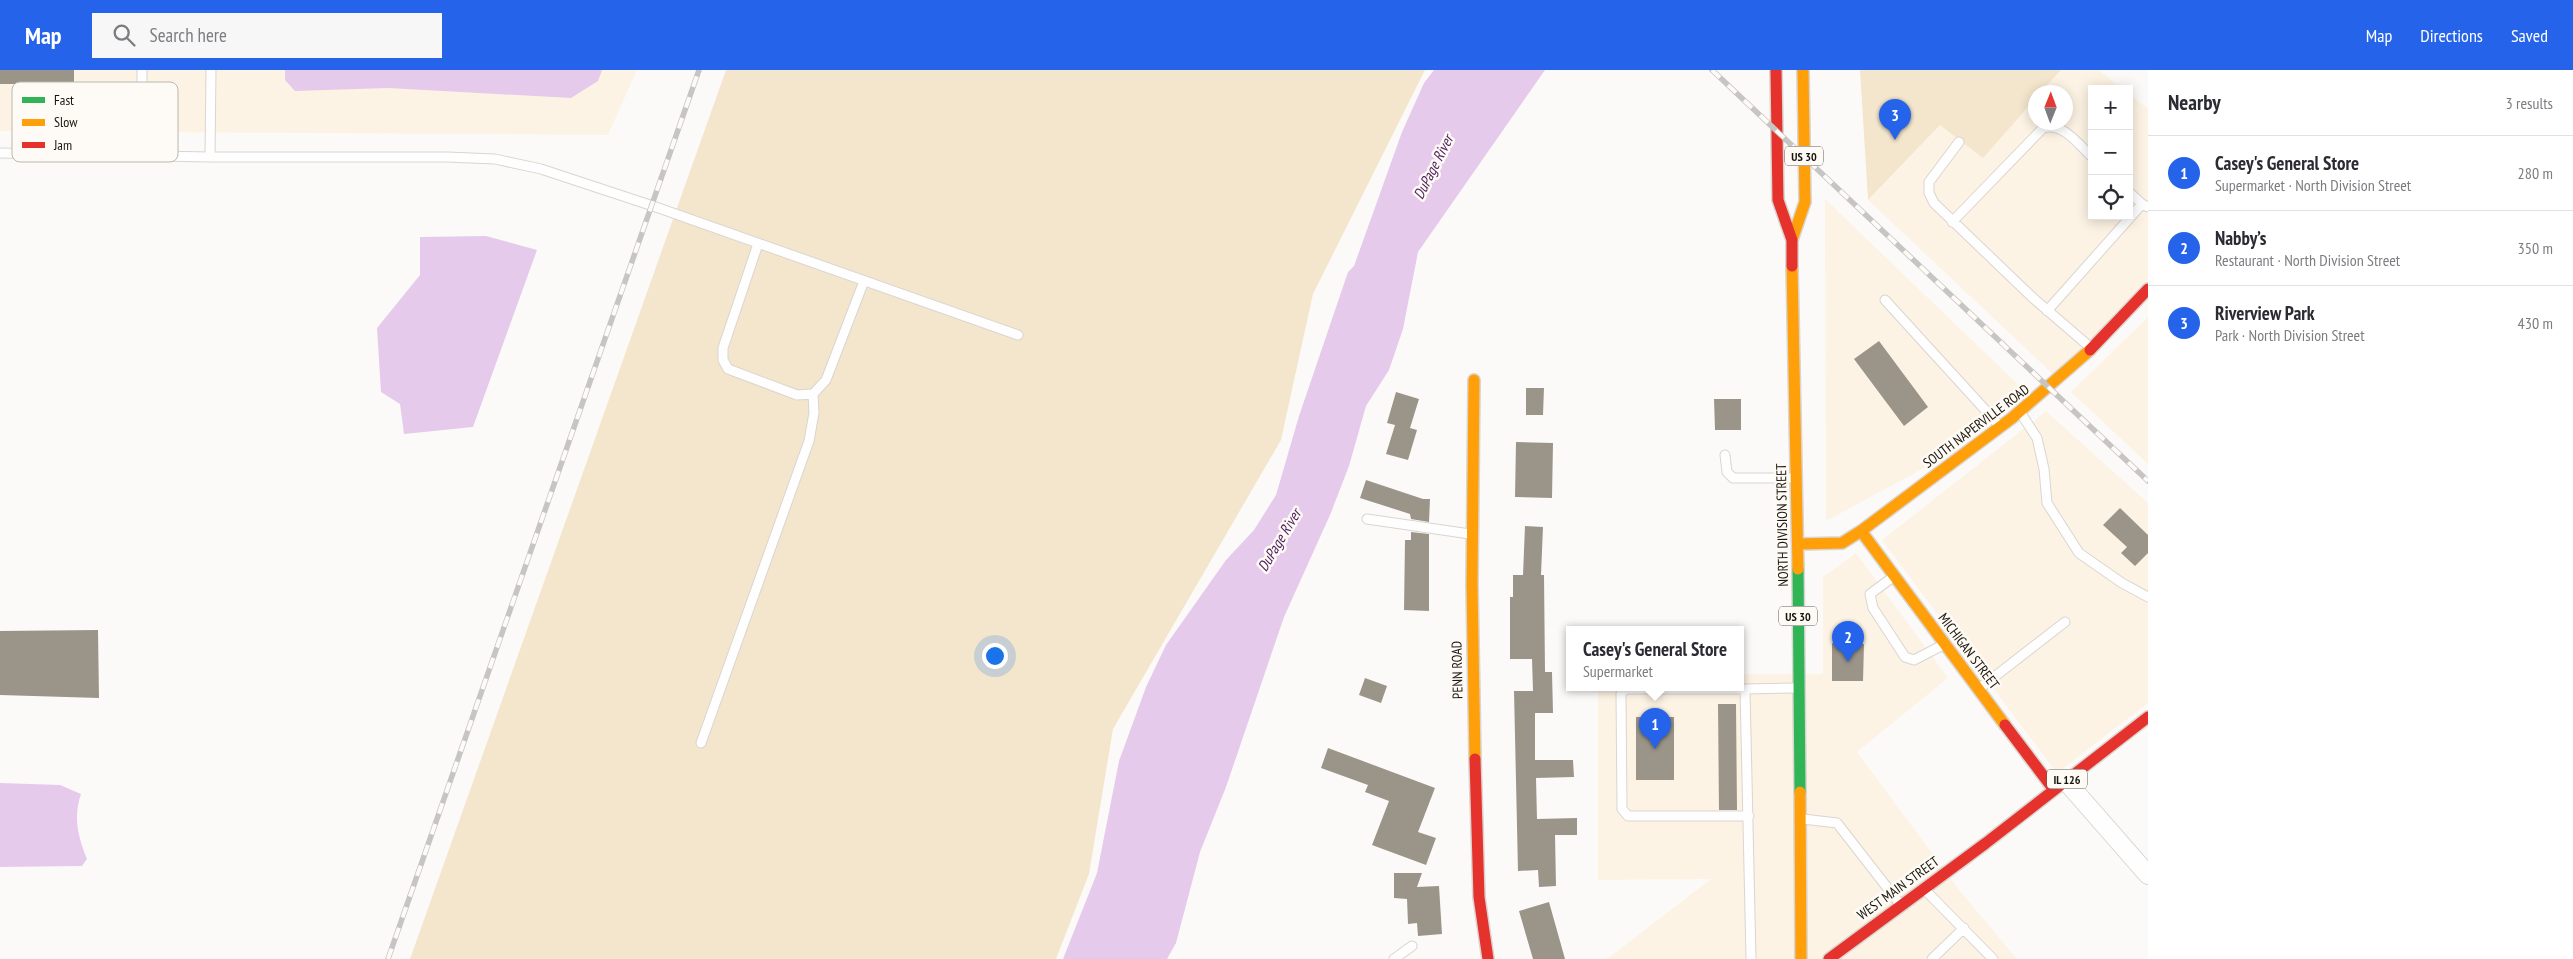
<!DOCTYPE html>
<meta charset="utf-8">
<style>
:root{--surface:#fff;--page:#f7f7f7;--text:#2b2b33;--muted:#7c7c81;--line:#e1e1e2;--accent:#2563eb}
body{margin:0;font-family:"PT Sans Narrow",sans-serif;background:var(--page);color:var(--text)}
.controls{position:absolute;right:15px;top:15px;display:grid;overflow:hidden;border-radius:0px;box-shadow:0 2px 12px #0003}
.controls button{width:45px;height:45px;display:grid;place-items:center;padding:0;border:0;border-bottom:1px solid var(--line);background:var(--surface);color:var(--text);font:25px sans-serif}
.compass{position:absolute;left:2028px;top:15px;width:45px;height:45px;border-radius:50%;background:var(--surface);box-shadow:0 2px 12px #0003;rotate:1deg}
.you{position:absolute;left:994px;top:585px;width:18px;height:18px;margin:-12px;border:4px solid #fff;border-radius:50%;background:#1a73e8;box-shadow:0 0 0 8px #1a73e833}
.badge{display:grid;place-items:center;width:32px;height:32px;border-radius:50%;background:var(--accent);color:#fff;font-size:16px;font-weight:700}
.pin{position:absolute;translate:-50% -41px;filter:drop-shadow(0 1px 2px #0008)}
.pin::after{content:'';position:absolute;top:26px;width:18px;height:15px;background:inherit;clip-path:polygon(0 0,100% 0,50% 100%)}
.popup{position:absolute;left:1566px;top:556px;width:178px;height:65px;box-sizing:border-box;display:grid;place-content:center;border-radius:0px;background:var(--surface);filter:drop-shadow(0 1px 4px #0005);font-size:16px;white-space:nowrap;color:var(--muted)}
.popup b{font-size:19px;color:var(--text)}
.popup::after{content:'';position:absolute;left:50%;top:100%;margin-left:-10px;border:10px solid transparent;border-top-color:var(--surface)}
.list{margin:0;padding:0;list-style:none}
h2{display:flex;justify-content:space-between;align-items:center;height:65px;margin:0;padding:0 20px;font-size:21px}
h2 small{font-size:16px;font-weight:400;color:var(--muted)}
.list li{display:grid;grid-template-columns:32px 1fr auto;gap:15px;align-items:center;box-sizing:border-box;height:75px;padding:0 20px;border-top:1px solid var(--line)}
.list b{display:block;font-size:19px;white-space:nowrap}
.list p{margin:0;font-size:16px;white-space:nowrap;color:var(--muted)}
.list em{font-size:16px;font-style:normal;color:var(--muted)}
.icon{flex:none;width:28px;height:28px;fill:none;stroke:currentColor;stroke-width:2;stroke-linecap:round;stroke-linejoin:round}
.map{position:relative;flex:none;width:2148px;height:889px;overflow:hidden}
header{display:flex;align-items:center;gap:30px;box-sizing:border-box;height:70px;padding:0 25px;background:var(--accent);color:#fff}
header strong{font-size:24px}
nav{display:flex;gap:28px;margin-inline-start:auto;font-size:18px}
.search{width:350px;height:45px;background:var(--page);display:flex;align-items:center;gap:12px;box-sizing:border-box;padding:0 18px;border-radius:0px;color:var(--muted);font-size:19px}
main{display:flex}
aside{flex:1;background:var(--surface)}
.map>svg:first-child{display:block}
.built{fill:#fdf3e4}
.green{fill:#f4e6cd}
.water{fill:#e5caec}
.building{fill:#9b9589}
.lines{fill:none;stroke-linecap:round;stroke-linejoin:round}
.lane-casing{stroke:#d9d5d0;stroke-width:11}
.street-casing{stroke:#d9d5d0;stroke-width:20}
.fast-casing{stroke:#d9d5d0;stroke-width:14}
.slow-casing{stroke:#d9d5d0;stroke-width:14}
.jam-casing{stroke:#d9d5d0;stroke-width:14}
.lane{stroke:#fffefe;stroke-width:9}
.street{stroke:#fffefe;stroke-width:18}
.fast{stroke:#30b455;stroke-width:11}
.slow{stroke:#ff9f0a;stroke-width:11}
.jam{stroke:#e5322d;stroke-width:11}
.rail-casing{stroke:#c6c5c4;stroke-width:5.5}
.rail{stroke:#fefbf6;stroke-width:4;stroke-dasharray:11;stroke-linecap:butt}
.labels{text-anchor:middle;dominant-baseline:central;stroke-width:5;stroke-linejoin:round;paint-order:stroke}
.shield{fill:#fefbf6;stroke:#5e5a52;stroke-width:1}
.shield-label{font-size:12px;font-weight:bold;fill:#1a150c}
.street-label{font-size:14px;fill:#1a150c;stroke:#fefbf6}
.water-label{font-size:15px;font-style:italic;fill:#51235e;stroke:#fefbf6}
.key{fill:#fefbf6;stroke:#bab6b0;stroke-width:1}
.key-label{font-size:14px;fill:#1a150c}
</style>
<header>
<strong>Map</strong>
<div class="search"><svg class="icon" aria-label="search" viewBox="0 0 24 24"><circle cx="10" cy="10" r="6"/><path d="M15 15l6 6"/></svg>Search here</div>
<nav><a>Map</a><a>Directions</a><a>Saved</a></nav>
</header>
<main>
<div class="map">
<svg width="2148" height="889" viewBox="0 0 2148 889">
<rect width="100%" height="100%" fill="#fcfaf8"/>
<path class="built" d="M0,0H637L608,65L0,61Z
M2061,0H2099L2122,19H2092V146H2129V24L2148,39V209L2056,307L1868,130L1940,55L1985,85L2035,29L2036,52H2066V22H2041Z
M1825,129L2026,322L1928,396L1826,451Z
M2148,247V394L2071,322Z
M2046,341L2148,433V633L2057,703L1882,470Z
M1856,483L1948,608L1857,682L1960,821L2017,889H1607L1711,809L1598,810V618H1740V604H1823V507Z"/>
<path class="green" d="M726,0H1425L1313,224L1281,370L1113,659L1089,804L1056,889H410Z
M1860,0H2061L2041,22H2036L2035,29L1983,88L1940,55L1868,130Z"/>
<path class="water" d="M285,0H602L598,11L571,28L388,18L295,21L285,10Z
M1434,0H1545L1418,182L1403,259L1389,300L1366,336L1349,396L1330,445L1284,547L1226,717L1200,782L1176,873L1167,889H1063L1097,803L1119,691L1146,617L1166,575L1226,490L1254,460L1276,425L1299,346L1348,202L1354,196L1402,62L1424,13Z
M486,166L537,180L473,357L404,364L400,334L381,322L377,258L420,205V167Z
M0,713L60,715L81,724C73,747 78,767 87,789L82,796L0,797Z"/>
<path class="building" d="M0,0H74V14H0Z
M1879,271L1928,337L1904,356L1854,289Z
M1526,318H1544L1543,345H1526Z
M1396,322L1419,329L1410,358L1417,360L1408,390L1386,384L1395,355L1387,353Z
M1714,329H1741V360H1715Z
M1516,372L1553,373L1552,428L1515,427Z
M1366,410L1423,429H1430L1429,452L1411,449L1410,444L1360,428Z
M2120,438L2148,465V483L2135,496L2121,483L2127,477L2103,455Z
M1525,456L1543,457L1541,505H1544L1545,602H1552L1553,643H1535V690H1573L1574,707L1536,708L1537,749L1577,748V765H1555L1556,816L1539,817L1538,800L1518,801L1514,621H1533L1532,589H1510V527H1513V505H1523Z
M1411,462L1429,464V541L1404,540L1405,470H1411Z
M98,560L99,628L0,625V561Z
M1832,573L1864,574L1863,611H1832Z
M1365,608L1387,616L1381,633L1359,625Z
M1718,634H1736L1737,740H1719Z
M1636,647H1674V710H1636Z
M1328,678L1435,718L1418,762L1436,768L1426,795L1372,775L1389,731L1365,722L1368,715L1321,698Z
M1394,803H1422L1417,817L1439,816L1442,864L1418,866L1417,853L1408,854L1407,829L1394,828Z
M1549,832L1565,889H1533L1519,841Z"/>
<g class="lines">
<g class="lane-casing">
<path id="lane" d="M142,0V15
M1959,72L1929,112V123L1934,133L2033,228L2090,277
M0,83L210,87H447L495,89L541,99L653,136L1018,265
M210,87L211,0
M2129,122L2142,134
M1952,152L2043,58C2063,52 2078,74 2092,87
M758,174L723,278V290L728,299L797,325L813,324L826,310L864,211
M1885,230L1999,355
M2047,241L2142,134L2148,137
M2020,342L2037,368L2044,399L2047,433L2079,483L2122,513L2148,527
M1725,385L1727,402L1733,408H1794
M1367,449L1470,464
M1893,507L1870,524L1873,538L1905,587L1914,590L1943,575
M1980,618L2065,552
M1745,619H1626L1621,623L1622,739L1628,746H1749
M701,673L809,371L814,343L813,324
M1803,749L1837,753L1900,834
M1927,822L1993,889
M1394,889L1412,876
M1751,889L1745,619L1797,618
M1932,889L1964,858"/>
</g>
<g class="street-casing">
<path id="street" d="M2065,710L2148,805"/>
</g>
<g class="fast-casing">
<path id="fast" d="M1798,499L1800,722"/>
</g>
<g class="slow-casing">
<path id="slow" d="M1792,170L1805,132L1803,0
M1792,196L1798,499
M1474,310L1472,514L1475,689
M1861,461L2005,655
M1798,474L1842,473L1861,461L2012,348L2090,280
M1800,722L1801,889"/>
</g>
<g class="jam-casing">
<path id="jam" d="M1776,0L1778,130L1792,170V196
M2090,280L2148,219
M2005,655L2054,720
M1475,689L1479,827L1488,889
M1829,889L1986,773L2148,647"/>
</g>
<use href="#lane" class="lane"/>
<use href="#street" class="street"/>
<use href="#fast" class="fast"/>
<use href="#slow" class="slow"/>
<use href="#jam" class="jam"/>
<g class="rail-casing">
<path id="rail" d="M1712,0L2148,411
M388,889L699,0"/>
</g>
<use href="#rail" class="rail"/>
</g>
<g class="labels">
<g class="shield">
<rect x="1785" y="76.5" width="38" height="19" rx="4"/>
<rect x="1779" y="536.5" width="38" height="19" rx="4"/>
<rect x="2047" y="699.5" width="40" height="19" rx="4"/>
</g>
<g class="shield-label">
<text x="1804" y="86">US 30</text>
<text x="1798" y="546">US 30</text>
<text x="2067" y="709">IL 126</text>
</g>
<g class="street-label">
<text transform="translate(1976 356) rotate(-37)">SOUTH NAPERVILLE ROAD</text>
<text transform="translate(1782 455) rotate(-91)">NORTH DIVISION STREET</text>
<text transform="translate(1969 581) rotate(53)">MICHIGAN STREET</text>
<text transform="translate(1457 600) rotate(-91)">PENN ROAD</text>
<text transform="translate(1898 818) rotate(-36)">WEST MAIN STREET</text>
</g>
<g class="water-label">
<text transform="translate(1433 97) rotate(-63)">DuPage River</text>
<text transform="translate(1279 470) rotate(-59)">DuPage River</text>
</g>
</g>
<rect x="12" y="12" width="166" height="80" rx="8" class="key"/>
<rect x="22" y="27" width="23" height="6" fill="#30b455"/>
<rect x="22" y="49" width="23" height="7" fill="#ff9f0a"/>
<rect x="22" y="72" width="23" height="6" fill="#e5322d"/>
<g class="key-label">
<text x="54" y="35">Fast</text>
<text x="54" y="57">Slow</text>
<text x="54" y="80">Jam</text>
</g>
</svg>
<div class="controls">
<button>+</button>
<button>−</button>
<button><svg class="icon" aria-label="locate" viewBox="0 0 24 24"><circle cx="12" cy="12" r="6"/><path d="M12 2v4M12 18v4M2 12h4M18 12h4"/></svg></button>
</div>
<svg class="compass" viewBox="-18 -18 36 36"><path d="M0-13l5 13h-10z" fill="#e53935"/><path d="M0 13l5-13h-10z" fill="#7c7c81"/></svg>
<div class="you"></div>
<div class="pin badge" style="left:1655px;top:679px">1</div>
<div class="popup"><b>Casey's General Store</b>Supermarket</div>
<div class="pin badge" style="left:1848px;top:592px">2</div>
<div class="pin badge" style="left:1895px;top:70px">3</div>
</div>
<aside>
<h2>Nearby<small>3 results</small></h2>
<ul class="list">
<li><span class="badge">1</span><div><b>Casey's General Store</b><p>Supermarket · North Division Street</p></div><em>280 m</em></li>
<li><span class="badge">2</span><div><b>Nabby’s</b><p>Restaurant · North Division Street</p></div><em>350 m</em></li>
<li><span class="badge">3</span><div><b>Riverview Park</b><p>Park · North Division Street</p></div><em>430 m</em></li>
</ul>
</aside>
</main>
